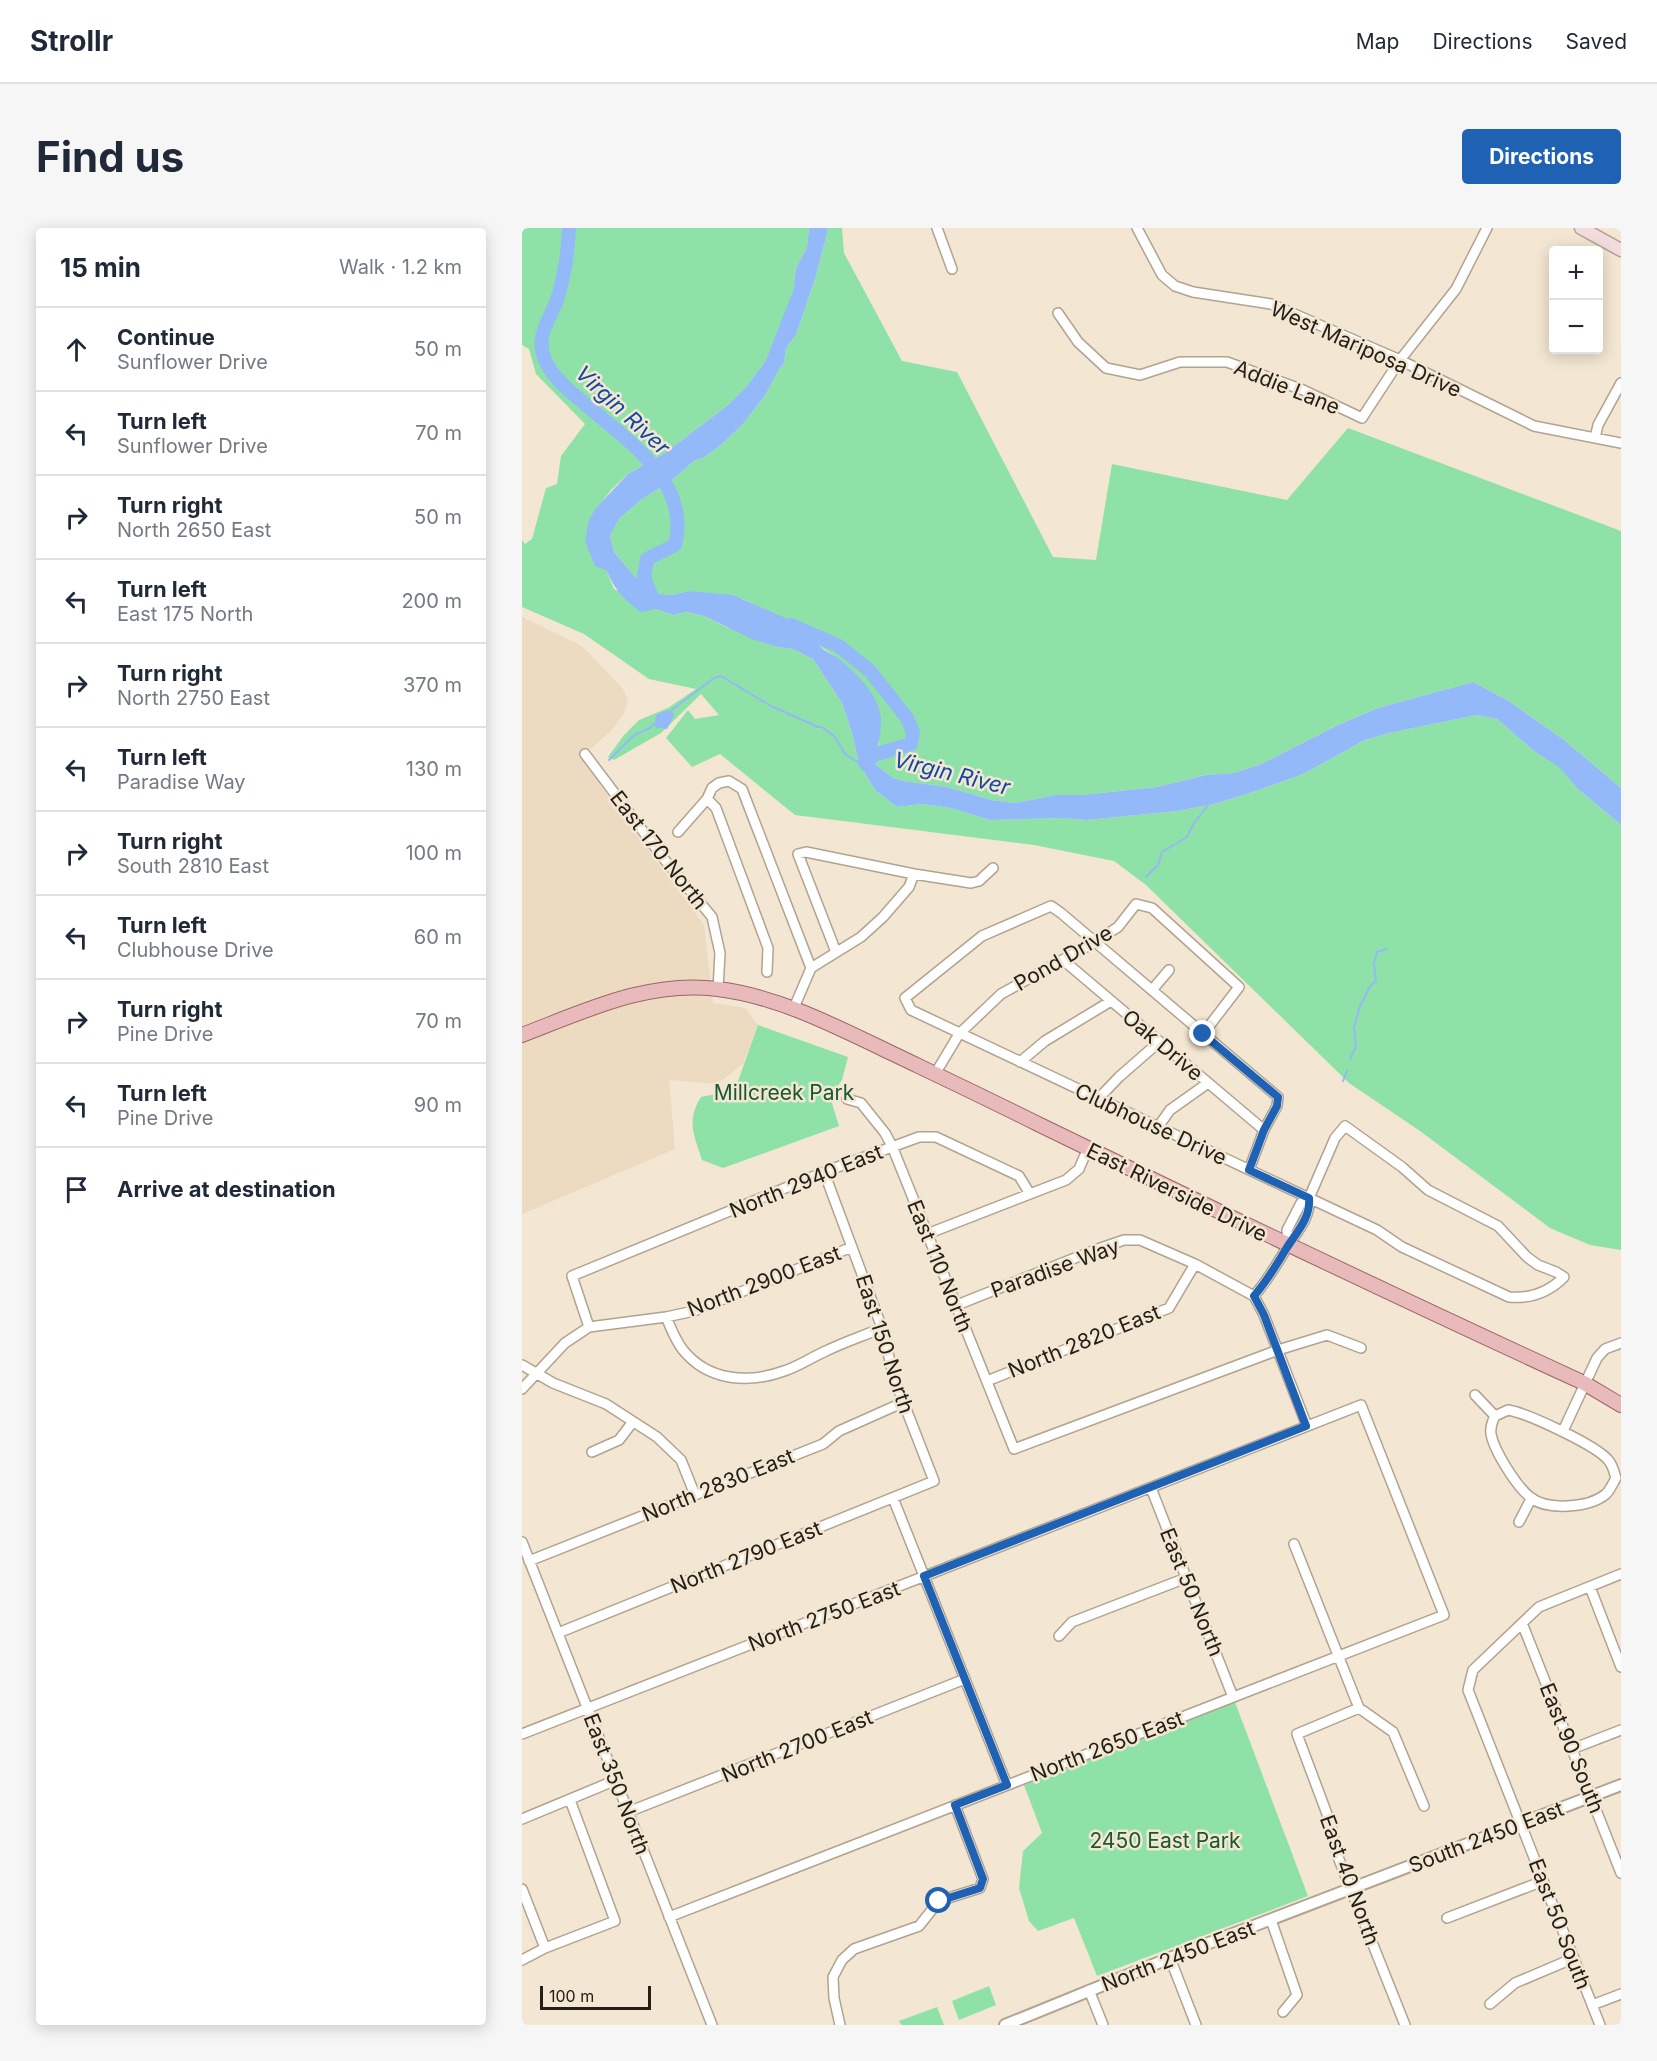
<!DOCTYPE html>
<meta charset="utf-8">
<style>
:root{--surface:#fff;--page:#f6f6f7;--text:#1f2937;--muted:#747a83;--line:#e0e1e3;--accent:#1f62b3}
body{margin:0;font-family:Inter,sans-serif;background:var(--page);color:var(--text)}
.controls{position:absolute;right:18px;top:18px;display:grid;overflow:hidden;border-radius:6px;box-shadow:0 3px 15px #0003}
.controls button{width:54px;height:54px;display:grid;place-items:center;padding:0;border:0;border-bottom:2px solid var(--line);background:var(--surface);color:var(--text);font:30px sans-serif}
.scale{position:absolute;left:18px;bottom:15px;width:111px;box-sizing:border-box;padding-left:6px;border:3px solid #242018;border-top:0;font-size:16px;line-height:21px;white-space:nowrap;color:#242018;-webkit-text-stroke:4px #f3e6d2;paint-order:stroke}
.stop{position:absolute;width:18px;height:18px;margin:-14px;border:4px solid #1f62b3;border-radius:50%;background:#fff}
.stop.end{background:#1f62b3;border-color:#fff;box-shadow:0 2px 6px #0008}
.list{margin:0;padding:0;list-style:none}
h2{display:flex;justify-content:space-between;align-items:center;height:78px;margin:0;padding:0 24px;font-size:26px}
h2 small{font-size:20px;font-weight:400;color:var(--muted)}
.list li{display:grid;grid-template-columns:39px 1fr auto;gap:18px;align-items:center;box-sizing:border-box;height:84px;padding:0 24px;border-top:2px solid var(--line)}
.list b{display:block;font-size:22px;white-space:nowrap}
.list p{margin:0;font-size:20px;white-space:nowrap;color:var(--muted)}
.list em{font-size:20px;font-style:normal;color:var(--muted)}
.icon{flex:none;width:33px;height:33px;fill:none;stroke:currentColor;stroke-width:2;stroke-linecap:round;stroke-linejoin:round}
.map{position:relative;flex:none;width:1099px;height:1797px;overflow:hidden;border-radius:6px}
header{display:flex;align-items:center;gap:36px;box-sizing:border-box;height:84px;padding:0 30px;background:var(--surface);border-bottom:2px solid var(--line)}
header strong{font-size:28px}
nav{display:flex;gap:33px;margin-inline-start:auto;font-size:21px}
.intro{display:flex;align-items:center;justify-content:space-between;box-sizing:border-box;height:144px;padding:0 36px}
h1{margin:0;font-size:42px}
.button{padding:15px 27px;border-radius:6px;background:var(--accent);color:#fff;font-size:21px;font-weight:700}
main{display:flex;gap:36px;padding:0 36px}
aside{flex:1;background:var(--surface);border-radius:6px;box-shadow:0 3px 15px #0003}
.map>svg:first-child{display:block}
.built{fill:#ecdbc0}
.green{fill:#8fe2a7}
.water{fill:#93b9f9}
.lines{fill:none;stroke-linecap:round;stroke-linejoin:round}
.stream{stroke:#93b9f9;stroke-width:2}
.river{stroke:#93b9f9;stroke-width:14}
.minor-casing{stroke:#b0a390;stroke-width:12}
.tertiary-casing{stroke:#b0a390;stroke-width:14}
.secondary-casing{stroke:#b0a390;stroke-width:15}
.primary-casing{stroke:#9a6666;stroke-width:16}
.minor{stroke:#fff;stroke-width:9}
.tertiary{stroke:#fff;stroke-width:10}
.secondary{stroke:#f4dcde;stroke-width:12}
.primary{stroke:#e9babc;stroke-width:14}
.route{stroke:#1f62b3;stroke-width:8}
.labels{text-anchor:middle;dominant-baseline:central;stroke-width:5;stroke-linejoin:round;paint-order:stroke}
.street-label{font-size:21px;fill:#242018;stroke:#f3e6d2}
.park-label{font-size:21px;fill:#185931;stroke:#f3e6d2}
.water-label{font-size:22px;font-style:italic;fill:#1148a1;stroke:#f3e6d2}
</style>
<header>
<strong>Strollr</strong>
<nav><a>Map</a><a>Directions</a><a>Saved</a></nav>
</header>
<div class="intro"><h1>Find us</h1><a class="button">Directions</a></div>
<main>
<aside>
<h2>15 min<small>Walk · 1.2 km</small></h2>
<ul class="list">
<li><svg class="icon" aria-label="ahead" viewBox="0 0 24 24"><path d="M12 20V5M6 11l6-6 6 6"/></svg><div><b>Continue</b><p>Sunflower Drive</p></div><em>50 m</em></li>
<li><svg class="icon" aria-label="left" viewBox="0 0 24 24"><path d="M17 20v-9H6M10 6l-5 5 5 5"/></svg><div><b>Turn left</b><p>Sunflower Drive</p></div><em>70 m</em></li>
<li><svg class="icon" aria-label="right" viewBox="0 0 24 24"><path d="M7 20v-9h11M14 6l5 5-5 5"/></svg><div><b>Turn right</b><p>North 2650 East</p></div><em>50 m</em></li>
<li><svg class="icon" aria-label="left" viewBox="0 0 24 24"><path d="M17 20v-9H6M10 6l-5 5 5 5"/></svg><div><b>Turn left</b><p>East 175 North</p></div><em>200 m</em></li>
<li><svg class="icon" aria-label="right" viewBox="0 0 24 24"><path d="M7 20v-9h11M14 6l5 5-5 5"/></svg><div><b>Turn right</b><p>North 2750 East</p></div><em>370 m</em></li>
<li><svg class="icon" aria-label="left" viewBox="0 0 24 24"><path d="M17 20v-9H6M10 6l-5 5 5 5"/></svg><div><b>Turn left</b><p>Paradise Way</p></div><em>130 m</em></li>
<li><svg class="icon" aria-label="right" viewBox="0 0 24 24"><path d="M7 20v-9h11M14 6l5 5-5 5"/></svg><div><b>Turn right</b><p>South 2810 East</p></div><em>100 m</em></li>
<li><svg class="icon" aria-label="left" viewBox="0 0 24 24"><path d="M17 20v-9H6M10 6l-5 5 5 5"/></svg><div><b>Turn left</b><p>Clubhouse Drive</p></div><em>60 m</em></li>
<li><svg class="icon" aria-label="right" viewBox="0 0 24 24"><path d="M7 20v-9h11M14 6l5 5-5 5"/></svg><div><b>Turn right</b><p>Pine Drive</p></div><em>70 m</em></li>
<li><svg class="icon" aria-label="left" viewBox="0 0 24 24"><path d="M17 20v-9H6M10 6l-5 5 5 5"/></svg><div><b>Turn left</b><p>Pine Drive</p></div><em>90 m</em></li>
<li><svg class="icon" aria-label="arrive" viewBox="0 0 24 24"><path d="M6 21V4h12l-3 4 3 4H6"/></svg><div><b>Arrive at destination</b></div></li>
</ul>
</aside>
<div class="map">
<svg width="1099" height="1797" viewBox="0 0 1099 1797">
<rect width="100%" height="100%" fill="#f3e6d2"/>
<path class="built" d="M0,389L60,418L101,461L106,473L102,485L89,503L65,524L78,557L182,697L191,775L223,780L236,797L221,836L195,856L147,852L153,921L0,986Z"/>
<path class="green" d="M0,0H287L285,19L274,40L271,63L257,103L244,132L225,158L206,177L143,225L106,246L89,262L67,291L84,342L92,361L134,381L151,387L164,384L182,388L204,399L256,419L271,421L291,431L320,475L330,505L337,535L353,562L375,579L400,576L429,580L468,592L539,590L565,592L655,583L692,576L731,564L781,546L843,512L867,505L955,487L975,491L1012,523L1038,539L1056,561L1099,597V1022L1068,1017L1028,1000L898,903L827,855L624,657L592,633L512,617L273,587L198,526L170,539L144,510L166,482L173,491L197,487L179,466L139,505L92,532L86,529L102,507L117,492L146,480L174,461L127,451L62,406L0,379V312L3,316L10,311L24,260L35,256L39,228L63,196L14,146L7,121L0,117Z
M305,0H320L322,25L380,133L435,144L531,329L574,332L590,236L765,272L826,200L1099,303V560L1042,512L987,473L951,454L856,480L816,497L737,537L712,545L684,547L635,559L560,567H534L493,575L470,572L425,559L382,553L371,550L354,537L353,527L357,515L313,428L242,381L221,371L166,363L151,367L137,366L119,355L108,343L92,324L88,308L97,291L120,271L149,253L173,232L181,230L200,216L221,196L244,166L256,143L262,135L264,120L274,107L293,51L305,6Z
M236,797L326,829L320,852L310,866L309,872L317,898L201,940L180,932C172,907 164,893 179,869L209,863L215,856Z
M713,1474L786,1668L575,1748L552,1690L516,1703L507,1693L497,1660L501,1623L520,1605L502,1557Z
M467,1758L474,1777L437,1792L430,1773Z
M415,1779L422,1797H379L377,1793Z"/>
<path class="water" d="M287,0H305V6L293,51L274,107L264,120L262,135L256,143L244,166L221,196L200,216L181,230L173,232L149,253L120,271L97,291L88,308L92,324L108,343L119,355L137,366L151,367L166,363L211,367L275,395C284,402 290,411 298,418C302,423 308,425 313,428C332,442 358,467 359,491C360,507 353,522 354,537L371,550L382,553L425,559L470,572L493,575L534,567H560L635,559L684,547L712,545L737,537L816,497L856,480L951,454L987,473L1042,512L1099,560V597L1056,561L1037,539L1012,523L975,491L955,487L867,505L843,512L781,546L731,564L692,576L655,583L565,592L539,590L468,592L429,580L400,576L375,579L353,562L337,535L330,505L320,475L291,431L271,421L256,419L230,411L182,388L164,384L151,387L134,381L119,384C100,370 94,363 84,342L73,338L63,313L67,291L74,280L106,246L143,225L206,177L225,158L244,132L271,63L274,40L285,19Z
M145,482L153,486L145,501L133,499L134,487Z"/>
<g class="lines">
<path class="stream" d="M147,484L192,450L199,448L249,478L296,499H300L313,509L324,527L338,535
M87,532L112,507L128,500L135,493
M624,649L636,637L640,624L665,609L672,595L686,577
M828,831L834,819L832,800L837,781L847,760L854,753L852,736L855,724L865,721
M821,853L825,843"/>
<path class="river" d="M47,0C46,23 42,50 35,72C27,93 13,109 23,132C29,147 44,160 56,170C98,208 170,250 153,317L125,331L122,349L131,372
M269,397L317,418L348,443L385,490L391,504L389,516L348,528L343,535L345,537"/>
<g class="minor-casing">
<path id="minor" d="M415,0L430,41
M615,0L640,47L653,58L671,64L749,76L878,132L1012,198L1099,215
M536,85L556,114L584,140L618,147L658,134H705L781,162L840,190L878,132L934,61L965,0
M1073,210L1076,197L1099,155
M63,526L142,631L190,689L198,725L196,761
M185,571L194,580L246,720L245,744
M156,604L185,571L190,560L197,555L207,553L220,561L289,740
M314,724L276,626L284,624L392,646L449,655L457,653L471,640
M541,732L742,902
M630,762L647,742
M271,782L289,740L339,709L361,689L387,659L392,646
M498,834L523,813L589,773
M413,846L437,806L479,766L573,714L596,699L614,676L630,680L717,759L681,806
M325,871L339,875L363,905L370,918L492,1221L756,1122L805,1107L839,1120
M576,871L597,849L637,814
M636,899L648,882L686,855
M727,942L742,902L755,878L756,869L539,685L529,678L460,708L383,770L389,782L787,970L855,1002L880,1019L987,1069C1008,1071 1026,1065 1042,1049L1034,1044L1016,1037L1005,1029L976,998L906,962L880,939L823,898L813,910L787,970C789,990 774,1005 764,1021C754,1038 745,1053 732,1068
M405,1006L544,952L557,941L566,920
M766,1018L765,1002L779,975L787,970
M435,1077L573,1022L602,1012H618L673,1036L732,1068L742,1087L785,1198
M144,1089C149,1100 153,1112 161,1122C186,1153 226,1156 262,1143C277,1138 290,1129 304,1123C322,1114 341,1108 360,1100
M67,1099L50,1048L302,944L397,909H414L497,948L508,966
M0,1137L31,1155L84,1176L135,1209L159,1232L173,1267
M465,1153L647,1080L673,1036
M0,1161L43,1115L67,1099L144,1089L172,1083L330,1019
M953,1167L973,1188
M986,1182C1005,1185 1076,1218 1087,1233C1091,1238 1092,1244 1094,1250C1091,1255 1088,1262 1084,1266C1067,1280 1025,1283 1008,1269C995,1259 972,1223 969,1206C968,1199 970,1194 973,1188Z
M1041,1203L1075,1130L1083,1121L1099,1115
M70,1224L97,1212L110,1195
M629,1260L711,1469
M371,1270L485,1557
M997,1294L1009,1271
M0,1314L190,1797
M772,1316L837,1480L871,1504L902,1578
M7,1333L301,1216L317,1203L382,1174
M1068,1359L1099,1439
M1000,1395L1099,1645
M36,1405L412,1253L372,1150L360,1100L302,944
M537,1408L550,1394L664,1350
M837,1480L775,1506L808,1594L816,1629L883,1797
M0,1506L839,1177L922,1387L147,1689
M1050,1521L1099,1502
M106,1584L443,1451
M0,1591L94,1552
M0,1661L23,1720
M925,1690L1021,1653
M749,1692L775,1767L761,1784
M648,1730L674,1797
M0,1732L23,1720L93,1693L48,1572
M567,1762L581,1797
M968,1776L993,1755L1052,1730
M1070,1777L1099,1766
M318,1797L312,1770L311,1749L320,1732L332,1721L397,1698L417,1673L458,1660L461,1651L433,1577
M1078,1797L946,1462L951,1442L1017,1379L1099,1346"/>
</g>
<g class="tertiary-casing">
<path id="tertiary" d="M483,1797L648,1730L1099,1557"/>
</g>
<g class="secondary-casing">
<path id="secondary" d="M1059,0L1099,22"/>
</g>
<g class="primary-casing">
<path id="primary" d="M0,807C63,783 126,752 196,761C253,768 307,795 359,820C411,845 464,870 516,896C697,984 879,1071 1062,1155L1099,1177"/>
</g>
<use href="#minor" class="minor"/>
<use href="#tertiary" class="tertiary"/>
<use href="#secondary" class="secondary"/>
<use href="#primary" class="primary"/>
</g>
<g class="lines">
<path class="route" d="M417,1673L458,1660L461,1651L433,1577L485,1557L402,1348L784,1198L742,1087L732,1068C745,1053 754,1038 764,1021C774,1005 789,990 787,970L727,942L742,902L755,878L756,869L681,806"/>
</g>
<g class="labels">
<g class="street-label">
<text transform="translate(844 121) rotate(24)">West Mariposa Drive</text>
<text transform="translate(765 159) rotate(22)">Addie Lane</text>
<text transform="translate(137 622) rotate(52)">East 170 North</text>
<text transform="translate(541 730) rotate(-30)">Pond Drive</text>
<text transform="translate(641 817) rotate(40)">Oak Drive</text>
<text transform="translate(629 896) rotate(25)">Clubhouse Drive</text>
<text transform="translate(284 953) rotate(-22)">North 2940 East</text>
<text transform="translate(655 964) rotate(26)">East Riverside Drive</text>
<text transform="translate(418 1038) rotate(68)">East 110 North</text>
<text transform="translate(533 1040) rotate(-20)">Paradise Way</text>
<text transform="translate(242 1053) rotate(-21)">North 2900 East</text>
<text transform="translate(562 1113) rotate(-22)">North 2820 East</text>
<text transform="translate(363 1116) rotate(72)">East 150 North</text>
<text transform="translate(196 1257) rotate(-22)">North 2830 East</text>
<text transform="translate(224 1329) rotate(-22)">North 2790 East</text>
<text transform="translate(670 1364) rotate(68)">East 50 North</text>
<text transform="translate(302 1388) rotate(-21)">North 2750 East</text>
<text transform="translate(275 1518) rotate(-22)">North 2700 East</text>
<text transform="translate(585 1518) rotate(-21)">North 2650 East</text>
<text transform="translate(1050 1520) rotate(68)">East 90 South</text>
<text transform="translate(95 1556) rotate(69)">East 350 North</text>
<text transform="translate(964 1609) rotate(-21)">South 2450 East</text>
<text transform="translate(828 1652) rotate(70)">East 40 North</text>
<text transform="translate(1038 1696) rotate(69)">East 50 South</text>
<text transform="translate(656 1728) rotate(-21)">North 2450 East</text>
</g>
<g class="park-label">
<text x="262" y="864">Millcreek Park</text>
<text x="643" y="1612">2450 East Park</text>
</g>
<g class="water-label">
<text transform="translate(101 182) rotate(43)">Virgin River</text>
<text transform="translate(430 545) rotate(14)">Virgin River</text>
</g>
</g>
</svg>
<div class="controls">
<button>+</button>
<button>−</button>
</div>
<div class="scale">100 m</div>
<div class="stop" style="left:417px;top:1673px"></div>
<div class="stop end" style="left:681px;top:806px"></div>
</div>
</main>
